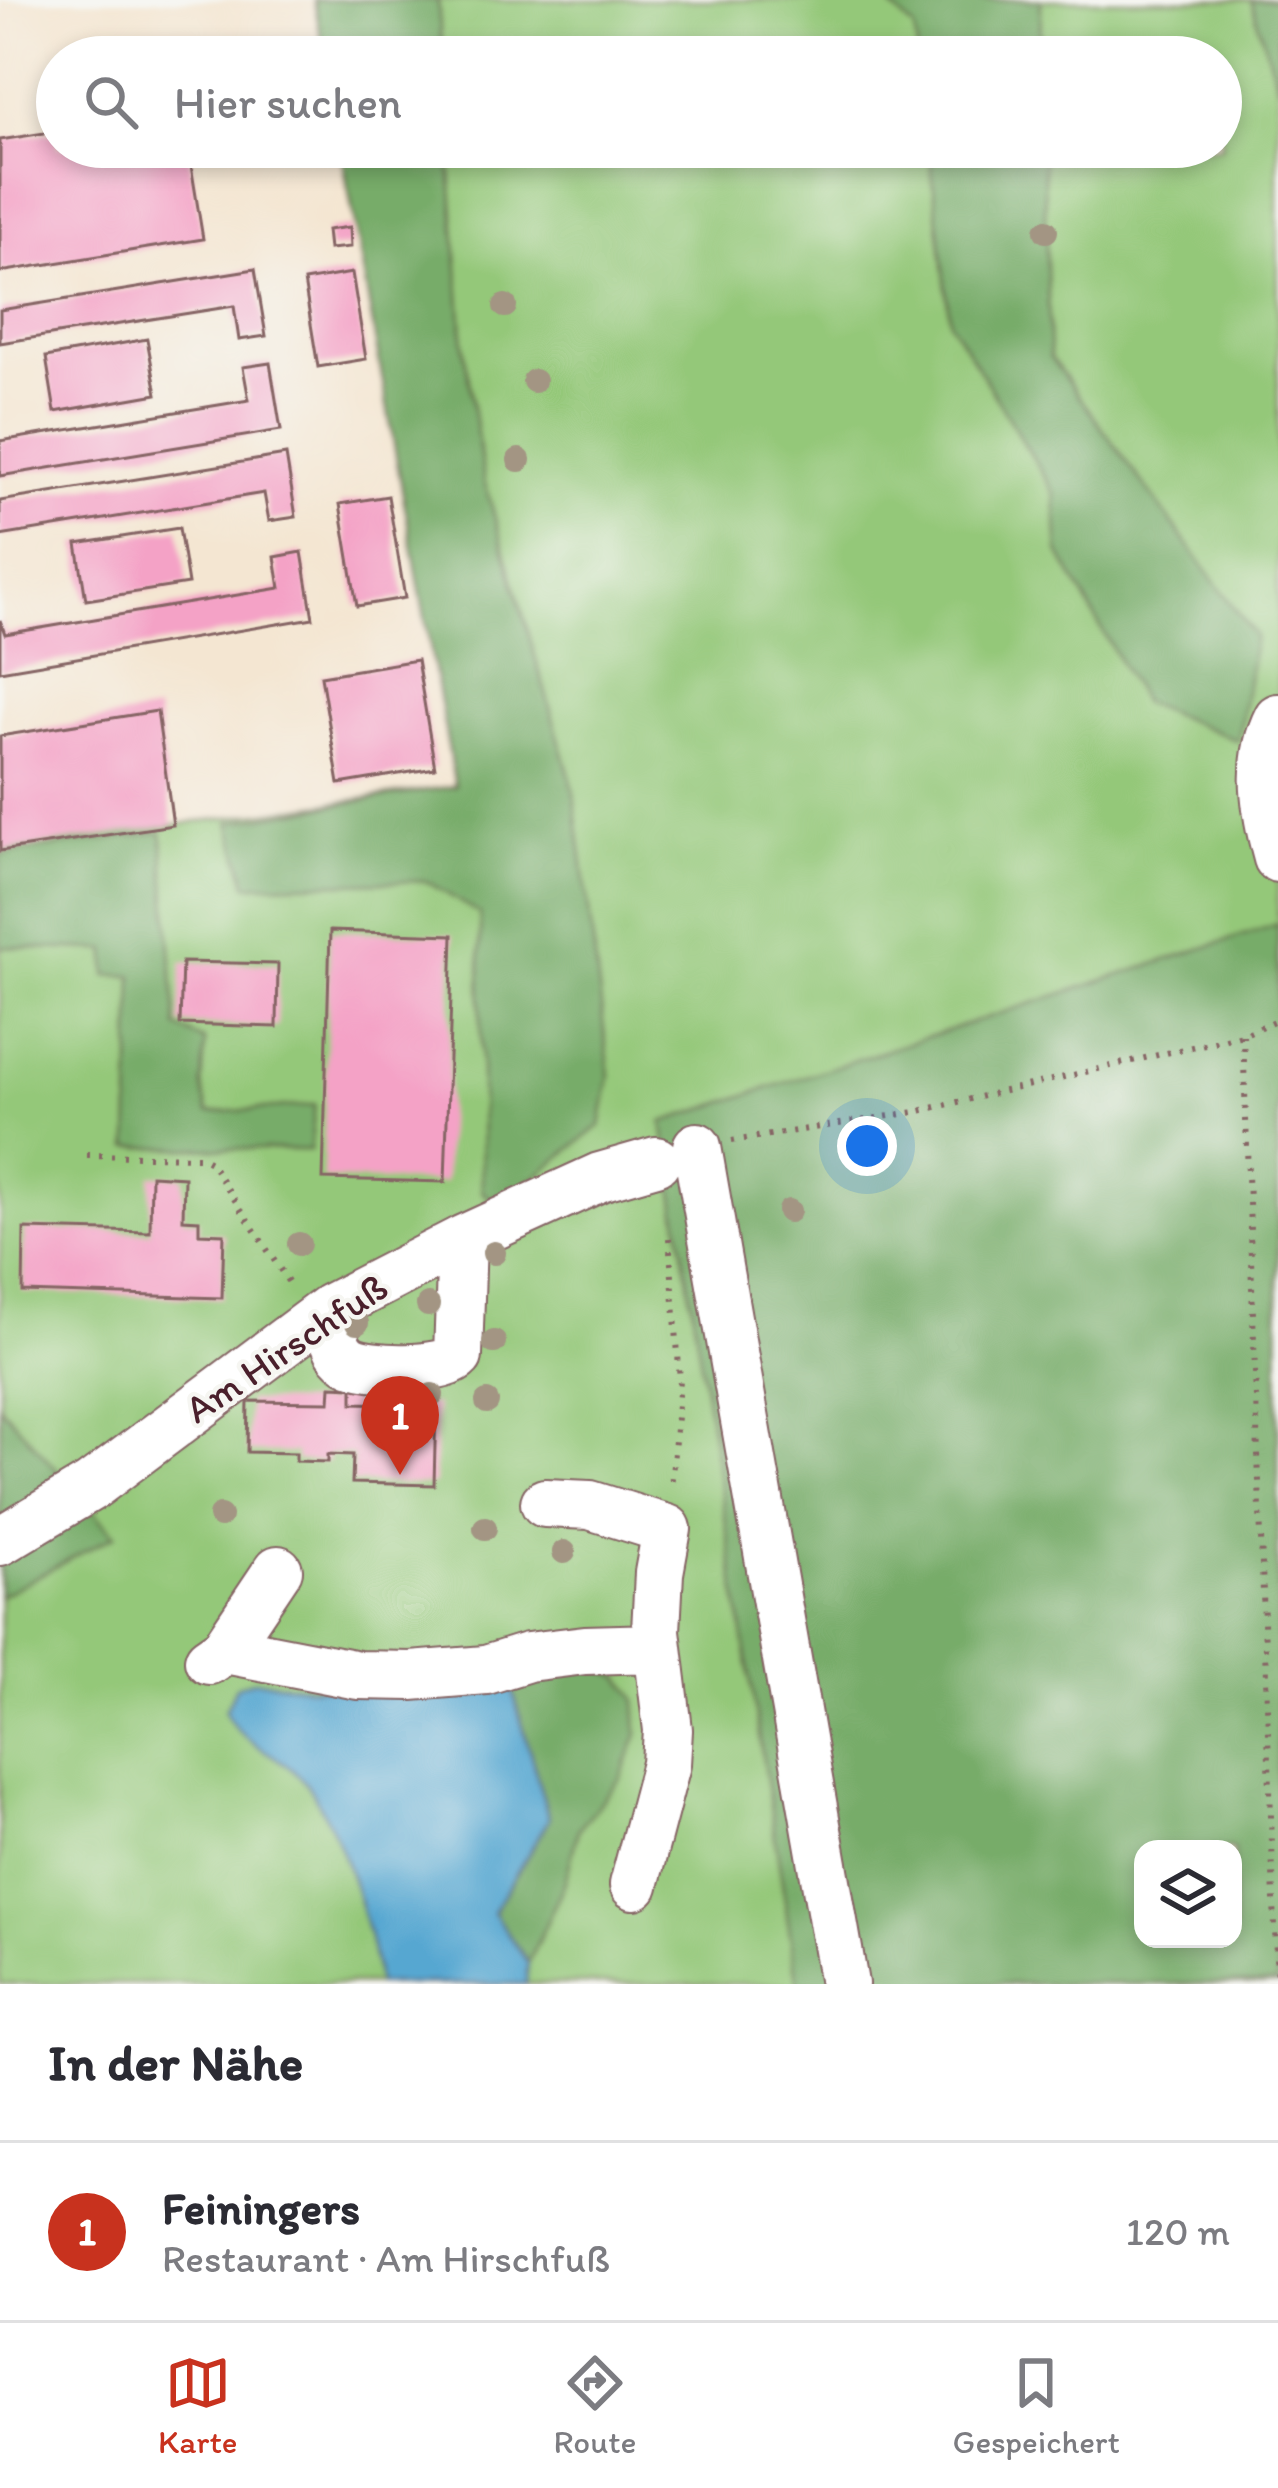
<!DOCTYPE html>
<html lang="de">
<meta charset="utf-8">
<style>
:root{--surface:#fff;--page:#f7f7f7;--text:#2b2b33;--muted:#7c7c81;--line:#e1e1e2;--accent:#c8321e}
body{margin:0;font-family:Itim,sans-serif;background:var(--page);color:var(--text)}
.controls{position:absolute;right:36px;bottom:36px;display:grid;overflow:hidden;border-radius:24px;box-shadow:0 6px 18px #0003}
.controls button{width:108px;height:108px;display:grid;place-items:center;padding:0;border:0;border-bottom:3px solid var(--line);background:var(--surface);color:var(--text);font:60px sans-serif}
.you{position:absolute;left:867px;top:1146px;width:42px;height:42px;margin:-30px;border:9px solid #fff;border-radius:50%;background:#1a73e8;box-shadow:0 0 0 18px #1a73e833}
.badge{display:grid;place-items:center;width:78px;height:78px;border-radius:50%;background:var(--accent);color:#fff;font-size:39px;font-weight:700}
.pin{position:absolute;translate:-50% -99px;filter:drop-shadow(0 3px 6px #0008)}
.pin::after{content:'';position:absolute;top:63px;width:42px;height:36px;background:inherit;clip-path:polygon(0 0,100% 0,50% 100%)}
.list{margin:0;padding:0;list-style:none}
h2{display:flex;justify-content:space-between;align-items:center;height:156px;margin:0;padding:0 48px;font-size:51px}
h2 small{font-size:39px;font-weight:400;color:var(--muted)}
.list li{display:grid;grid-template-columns:78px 1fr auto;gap:36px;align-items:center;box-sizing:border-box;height:180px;padding:0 48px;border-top:3px solid var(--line)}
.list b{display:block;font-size:45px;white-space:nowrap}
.list p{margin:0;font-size:39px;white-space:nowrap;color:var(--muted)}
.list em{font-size:39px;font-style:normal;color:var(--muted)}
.icon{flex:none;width:66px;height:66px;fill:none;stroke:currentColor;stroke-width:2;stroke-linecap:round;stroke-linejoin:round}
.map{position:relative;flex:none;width:1278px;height:1984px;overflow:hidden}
.search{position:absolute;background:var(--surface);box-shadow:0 6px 18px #0003;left:36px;right:36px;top:36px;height:132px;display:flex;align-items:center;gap:30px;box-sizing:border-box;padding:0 42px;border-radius:66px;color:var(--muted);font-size:45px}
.sheet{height:336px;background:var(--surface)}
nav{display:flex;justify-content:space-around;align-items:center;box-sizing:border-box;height:168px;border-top:3px solid var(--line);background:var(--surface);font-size:33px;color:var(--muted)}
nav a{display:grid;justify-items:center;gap:6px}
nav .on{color:var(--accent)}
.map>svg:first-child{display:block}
.green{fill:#94c879;stroke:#6f7452;stroke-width:3;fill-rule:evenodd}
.forest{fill:#77ac69;stroke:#60664a;stroke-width:3;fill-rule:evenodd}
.water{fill:#57a7d1;stroke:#50637e;stroke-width:3}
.building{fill:#f4a2c6}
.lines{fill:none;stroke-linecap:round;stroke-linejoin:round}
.minor-casing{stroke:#866565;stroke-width:52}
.path{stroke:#866565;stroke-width:6;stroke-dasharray:3 9;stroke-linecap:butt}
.minor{stroke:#fff;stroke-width:48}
.tree{fill:#a39583}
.labels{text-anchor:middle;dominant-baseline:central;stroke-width:9;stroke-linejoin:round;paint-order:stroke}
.street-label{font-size:39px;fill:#4a1f2b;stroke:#f6f6f2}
</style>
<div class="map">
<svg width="1278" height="1984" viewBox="0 0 1278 1984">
<rect width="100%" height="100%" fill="#f6f6f2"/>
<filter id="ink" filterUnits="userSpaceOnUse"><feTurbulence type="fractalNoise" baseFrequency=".00833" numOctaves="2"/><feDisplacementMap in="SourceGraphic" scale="24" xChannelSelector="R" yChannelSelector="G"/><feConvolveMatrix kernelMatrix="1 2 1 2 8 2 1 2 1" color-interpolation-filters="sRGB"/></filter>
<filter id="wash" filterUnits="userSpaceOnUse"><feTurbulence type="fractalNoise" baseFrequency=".004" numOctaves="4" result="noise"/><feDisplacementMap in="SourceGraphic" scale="48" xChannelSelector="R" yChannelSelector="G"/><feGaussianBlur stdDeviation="2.7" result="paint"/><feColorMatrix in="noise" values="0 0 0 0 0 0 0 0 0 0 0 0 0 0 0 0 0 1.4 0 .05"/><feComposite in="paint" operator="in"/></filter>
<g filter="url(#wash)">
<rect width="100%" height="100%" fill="#f4e6d2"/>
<path class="green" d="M314,0H1278V1984H0V849L455,786L341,147H1221V57H325ZM1143,1849H1233V1939H1143Z"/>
<path class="forest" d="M314,0H438L442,57H325Z
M884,0H1041L1040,57H918L915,29Z
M1251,0H1278V88Z
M341,147H449L464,348L484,480L573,787L610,1076L601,1125L499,1206L482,1191L480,914L426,881L247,885L230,822L455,786Z
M929,147H1043L1050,357L1255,636L1238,741L1142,702L1059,552L1055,494L950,322Z
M162,832L177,1027L205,1041L202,1085L208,1113L315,1105L310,1150L129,1147L133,976L107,975V950L0,947V854Z
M1278,924V1984H798L663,1122ZM1143,1849H1233V1939H1143Z
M0,1406L115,1535L0,1596Z
M598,1668L621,1677L636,1699L638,1734L621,1778L578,1830L565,1882L528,1963L493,1913L549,1819L508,1674Z"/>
<path class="water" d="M508,1674L549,1819L493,1912L528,1963L526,1984H377C371,1929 338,1818 300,1777C275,1750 244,1748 225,1711L236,1687L254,1680L307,1687L475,1697Z"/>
<g id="blocks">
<path class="building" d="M57,131V147H188L203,239L0,272V140Z
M350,227L351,247L329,249L327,230Z
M255,269L266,336L239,340L234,306L0,343V310Z
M352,273L366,359L318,367L304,281Z
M147,339L157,394L55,412L46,357Z
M270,363L281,430L0,476V441L249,400L243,367Z
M286,455L296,517L269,521L264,493L0,536V501Z
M388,496L405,598L357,606L340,504Z
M179,528L188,584L86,600L77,544Z
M302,552L313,618L0,671V620L5,634L280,588L275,557Z
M417,660L435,768L339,784L321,676Z
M157,711L173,825L0,851V736Z
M330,931L453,935L445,1182L323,1179Z
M182,962L278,964L277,1027L180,1024Z
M151,1175L184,1177L183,1219L199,1220V1233L224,1234L222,1298L23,1292L24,1229L150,1232Z
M331,1386L353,1387V1403L436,1405L434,1485L352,1483L353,1455L328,1454V1462L296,1461V1453L247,1452L248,1401L330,1402Z"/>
</g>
</g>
<g filter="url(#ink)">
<use href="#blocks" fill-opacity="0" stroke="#866565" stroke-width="3"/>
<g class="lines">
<g class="minor-casing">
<path id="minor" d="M1278,718C1256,762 1265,811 1278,858
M697,1147L844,1984
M330,1308C333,1326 331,1349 349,1360C367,1371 444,1372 458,1356L462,1240
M545,1503L590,1505L667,1529L659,1573L656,1631L668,1730L666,1764L634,1885
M0,1541L92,1486L330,1308L462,1240L600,1177L656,1161
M225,1649L278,1570
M209,1660L225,1649L358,1675L411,1676L486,1670L528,1657L585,1650L656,1648"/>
</g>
<path class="path" d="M1243,1035L1277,1984
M732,1141L915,1112L1243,1035L1278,1019
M87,1155L201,1157L210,1162L291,1286
M669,1238L680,1380L671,1488"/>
<use href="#minor" class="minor"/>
</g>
<g class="tree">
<circle cx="1046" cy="231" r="12"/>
<circle cx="505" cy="306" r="12"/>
<circle cx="534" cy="381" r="12"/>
<circle cx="519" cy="460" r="12"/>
<circle cx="789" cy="1211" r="12"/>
<circle cx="299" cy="1244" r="12"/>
<circle cx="494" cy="1253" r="12"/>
<circle cx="428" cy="1305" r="12"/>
<circle cx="357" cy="1323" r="12"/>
<circle cx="494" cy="1342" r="12"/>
<circle cx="432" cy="1395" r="12"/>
<circle cx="487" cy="1402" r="12"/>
<circle cx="220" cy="1516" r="12"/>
<circle cx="485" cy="1528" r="12"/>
<circle cx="564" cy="1552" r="12"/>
</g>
</g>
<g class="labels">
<g class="street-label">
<text transform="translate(286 1348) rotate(-34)">Am Hirschfuß</text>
</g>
</g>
</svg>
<div class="controls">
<button><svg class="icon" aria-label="layers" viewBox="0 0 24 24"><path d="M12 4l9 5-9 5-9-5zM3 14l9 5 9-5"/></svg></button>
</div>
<div class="you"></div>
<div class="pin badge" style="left:400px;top:1475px">1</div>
<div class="search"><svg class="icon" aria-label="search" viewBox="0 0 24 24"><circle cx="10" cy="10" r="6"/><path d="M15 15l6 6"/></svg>Hier suchen</div>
</div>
<section class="sheet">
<h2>In der Nähe<small></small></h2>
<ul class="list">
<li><span class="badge">1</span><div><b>Feiningers</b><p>Restaurant · Am Hirschfuß</p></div><em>120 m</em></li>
</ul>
</section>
<nav>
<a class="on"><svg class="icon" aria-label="map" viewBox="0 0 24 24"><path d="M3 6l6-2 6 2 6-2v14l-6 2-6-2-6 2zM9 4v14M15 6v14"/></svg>Karte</a>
<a><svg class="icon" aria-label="directions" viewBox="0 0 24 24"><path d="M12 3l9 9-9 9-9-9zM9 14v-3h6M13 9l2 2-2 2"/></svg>Route</a>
<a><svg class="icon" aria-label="saved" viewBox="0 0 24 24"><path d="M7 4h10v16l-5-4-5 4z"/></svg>Gespeichert</a>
</nav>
